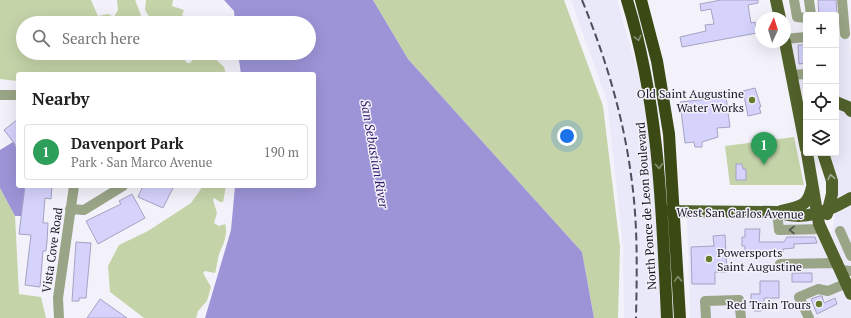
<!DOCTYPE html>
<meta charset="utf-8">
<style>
:root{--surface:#fff;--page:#f2f2f2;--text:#222;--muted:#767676;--line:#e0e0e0;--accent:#b45309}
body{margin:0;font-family:"PT Serif",serif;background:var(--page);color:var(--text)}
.controls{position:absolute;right:12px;top:12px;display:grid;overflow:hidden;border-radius:4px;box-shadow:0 4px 16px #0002}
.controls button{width:36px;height:36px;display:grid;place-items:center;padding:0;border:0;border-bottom:1px solid var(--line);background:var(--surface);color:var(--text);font:20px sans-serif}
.compass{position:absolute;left:755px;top:12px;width:36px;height:36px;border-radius:50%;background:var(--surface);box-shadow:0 4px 16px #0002;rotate:4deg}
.you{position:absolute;left:567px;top:136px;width:14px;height:14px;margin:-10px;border:3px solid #fff;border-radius:50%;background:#1a73e8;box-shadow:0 0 0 6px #1a73e833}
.badge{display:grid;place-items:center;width:26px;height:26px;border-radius:50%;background:var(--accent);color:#fff;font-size:13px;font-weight:700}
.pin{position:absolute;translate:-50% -33px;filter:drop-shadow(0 1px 2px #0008)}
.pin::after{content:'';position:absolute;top:21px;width:14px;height:12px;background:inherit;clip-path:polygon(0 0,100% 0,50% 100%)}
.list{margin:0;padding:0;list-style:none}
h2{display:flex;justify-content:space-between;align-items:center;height:52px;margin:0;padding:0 16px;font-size:17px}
h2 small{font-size:13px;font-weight:400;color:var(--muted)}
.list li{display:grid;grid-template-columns:26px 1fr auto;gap:12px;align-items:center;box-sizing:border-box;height:56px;margin:0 8px 8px;padding:0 8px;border:1px solid var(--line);border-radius:4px}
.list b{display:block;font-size:15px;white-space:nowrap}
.list p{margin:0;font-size:13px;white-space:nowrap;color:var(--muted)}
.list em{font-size:13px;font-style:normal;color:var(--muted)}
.icon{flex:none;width:22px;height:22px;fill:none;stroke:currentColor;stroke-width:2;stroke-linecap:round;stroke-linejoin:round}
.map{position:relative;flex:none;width:851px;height:318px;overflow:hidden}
.search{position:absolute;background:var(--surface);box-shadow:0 4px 16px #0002;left:16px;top:16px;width:300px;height:44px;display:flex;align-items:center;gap:10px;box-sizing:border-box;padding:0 14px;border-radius:22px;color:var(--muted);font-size:15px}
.panel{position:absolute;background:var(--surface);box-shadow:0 4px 16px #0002;left:16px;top:72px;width:300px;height:116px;border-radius:4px}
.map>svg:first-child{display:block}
.built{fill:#eae9fa}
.green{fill:#c4d3a8}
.water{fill:#9c94d7}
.building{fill:#d5d2fc;stroke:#a5a2c3}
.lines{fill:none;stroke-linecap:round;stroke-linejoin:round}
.minor{stroke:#9aa486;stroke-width:10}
.major{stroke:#52622b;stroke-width:12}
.highway{stroke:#3b4a15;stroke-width:12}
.rail{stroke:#4f4e59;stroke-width:2;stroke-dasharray:8 4;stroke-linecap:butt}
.oneway{stroke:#858d71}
.oneway2{stroke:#a2aa92}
.oneway3{stroke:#525650}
.poi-dot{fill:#667c2d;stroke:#f3f2fa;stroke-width:1.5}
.labels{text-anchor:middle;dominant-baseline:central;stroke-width:3;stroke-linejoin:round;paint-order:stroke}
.poi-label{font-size:12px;fill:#181623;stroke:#f3f2fa;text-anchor:end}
.street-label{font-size:12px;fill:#181623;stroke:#f3f2fa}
.water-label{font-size:13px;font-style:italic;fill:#321d6b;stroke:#f3f2fa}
</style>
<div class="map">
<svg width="851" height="318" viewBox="0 0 851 318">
<rect width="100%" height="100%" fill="#f3f2fa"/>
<path class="built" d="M571,0H617L644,95L655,177L662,318H624L623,246L607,101Z
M849,38L851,57V105L836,97V39Z
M806,42V92L800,88L789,43Z
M836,106L848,114L851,119V196L836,200L837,179L828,153H836Z
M851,205V267L844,266L832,237L835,212L845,210Z
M687,215L815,218L851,303V318H690Z"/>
<path class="green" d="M0,0H91L98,16L108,14L114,17L118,10L117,0H135L141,15L138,18L131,19L129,23H23V53H179L187,63H190L199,53H209L224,67L226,74H18V81L0,79Z
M146,0H173L172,6L184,10L182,15L187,18H192L194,19L193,23H153L145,10Z
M373,0H564L603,106L620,247L618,318H594L582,252L408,59Z
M794,137L804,185H730L725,146Z
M203,186H226L223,202H220L214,198L213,200L217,213L214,223L219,226L225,224C228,233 224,244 220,252C218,255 217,267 215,273L205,271L203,273L211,287L207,301L198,311L196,318H144L110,292L108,266L119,245L148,231L191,203Z
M0,188L15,216L19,294L41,297L46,318H0Z"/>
<path class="water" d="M224,0H373L408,59L582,252L594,318H205L231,230L235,186H314V74H241L238,53H309V23H235L234,11Z
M13,142L18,150V186H34L30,216H15L0,188V150Z"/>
<path class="building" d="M721,0H758V3L748,5L751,23L755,22L757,33L682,47L680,37L706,31L705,25L714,24L711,9L701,11L700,4Z
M818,0H836L837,15H819Z
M798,45H806V63L799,64Z
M755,88L761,107H759L761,113L748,116L743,91Z
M726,97L730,127L717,128L718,137L702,142V147H695L694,142L685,143L680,102Z
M18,119V148L4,130Z
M736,164H742L743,169H746V180H736Z
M25,186H52L51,199L45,198L43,223H48L47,242L46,251H43L40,287L25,285L31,235L19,234Z
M143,186H174L163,208L138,197Z
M132,194L145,218L98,244L86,221L121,204L119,201Z
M745,229H760L759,242H784L787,237H815L817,243L794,244V248L783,249V252H759V254H745V246H742V237H745Z
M725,235L727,272H715V284H692L691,247L714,246L713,236Z
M76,242L91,243L86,298H79V301H72Z
M792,273H812V282H792Z
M760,281H779V298H764V306H760L761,311H754V306H751V294H760Z
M819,296H822L824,303L835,298L837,304L817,314L811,299Z
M100,299L127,318H87Z"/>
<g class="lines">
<path class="minor" d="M794,0L797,17L806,18
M809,0L811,15
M842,0L845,34
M785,39L806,37
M791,75L806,74
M0,95H18
M70,209L84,210L123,186
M777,212L779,230L822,229
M840,231L851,256
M780,264L838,263
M841,270L851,271
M59,318L58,298L74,186
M706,318L705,301L739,300L741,318
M809,318L799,297L818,289L828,291L847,283"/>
<path class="major" d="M776,0L780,18
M785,42L806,149
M836,102L848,107L851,111
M807,153L819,224L851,294
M823,153L832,181V194L827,214
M663,211L778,212C803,222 829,211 851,198
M781,211C800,206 808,207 812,187"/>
<path class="highway" d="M627,0C659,104 662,210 667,318
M641,0L657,61L669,134L680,318"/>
<path class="rail" d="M582,0C605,56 623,115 631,175C638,223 637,270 636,318"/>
</g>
<defs><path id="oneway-chevron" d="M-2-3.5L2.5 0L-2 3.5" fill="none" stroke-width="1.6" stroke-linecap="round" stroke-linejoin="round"/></defs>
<g class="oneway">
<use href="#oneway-chevron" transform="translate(638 38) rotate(76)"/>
<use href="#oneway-chevron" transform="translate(659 166) rotate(86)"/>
<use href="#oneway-chevron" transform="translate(678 279) rotate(-92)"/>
</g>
<use class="oneway2" href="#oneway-chevron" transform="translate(831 177) rotate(-101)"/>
<use class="oneway3" href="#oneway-chevron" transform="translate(792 230) rotate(180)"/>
<g class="poi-dot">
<circle cx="752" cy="100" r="4"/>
<circle cx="709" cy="259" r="4"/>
<circle cx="819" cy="304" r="4"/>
</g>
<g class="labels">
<g class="poi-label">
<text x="744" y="93">Old Saint Augustine<tspan x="744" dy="14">Water Works</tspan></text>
<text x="717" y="252" text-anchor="start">Powersports<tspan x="717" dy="14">Saint Augustine</tspan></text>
<text x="811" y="304">Red Train Tours</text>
</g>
<g class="street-label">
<text transform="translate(646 206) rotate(-94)">North Ponce de Leon Boulevard</text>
<text transform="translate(740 213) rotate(1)">West San Carlos Avenue</text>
<text transform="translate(52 250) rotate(-82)">Vista Cove Road</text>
</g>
<g class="water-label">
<text transform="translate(375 154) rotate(80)">San Sebastian River</text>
</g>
</g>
</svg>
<div class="controls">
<button>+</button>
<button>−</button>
<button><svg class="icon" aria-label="locate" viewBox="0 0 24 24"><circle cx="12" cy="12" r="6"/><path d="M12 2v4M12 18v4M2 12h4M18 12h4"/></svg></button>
<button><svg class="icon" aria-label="layers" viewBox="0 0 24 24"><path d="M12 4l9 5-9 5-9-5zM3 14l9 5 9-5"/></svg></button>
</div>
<svg class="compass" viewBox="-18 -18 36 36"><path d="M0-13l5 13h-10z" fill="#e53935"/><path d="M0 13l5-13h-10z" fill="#767676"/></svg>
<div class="you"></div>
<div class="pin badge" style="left:764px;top:165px;background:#2e9e5b">1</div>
<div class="search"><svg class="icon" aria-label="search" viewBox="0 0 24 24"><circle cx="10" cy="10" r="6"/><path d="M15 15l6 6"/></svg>Search here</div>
<section class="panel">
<h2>Nearby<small></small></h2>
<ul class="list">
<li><span class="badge" style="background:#2e9e5b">1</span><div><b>Davenport Park</b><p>Park · San Marco Avenue</p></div><em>190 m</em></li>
</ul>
</section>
</div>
